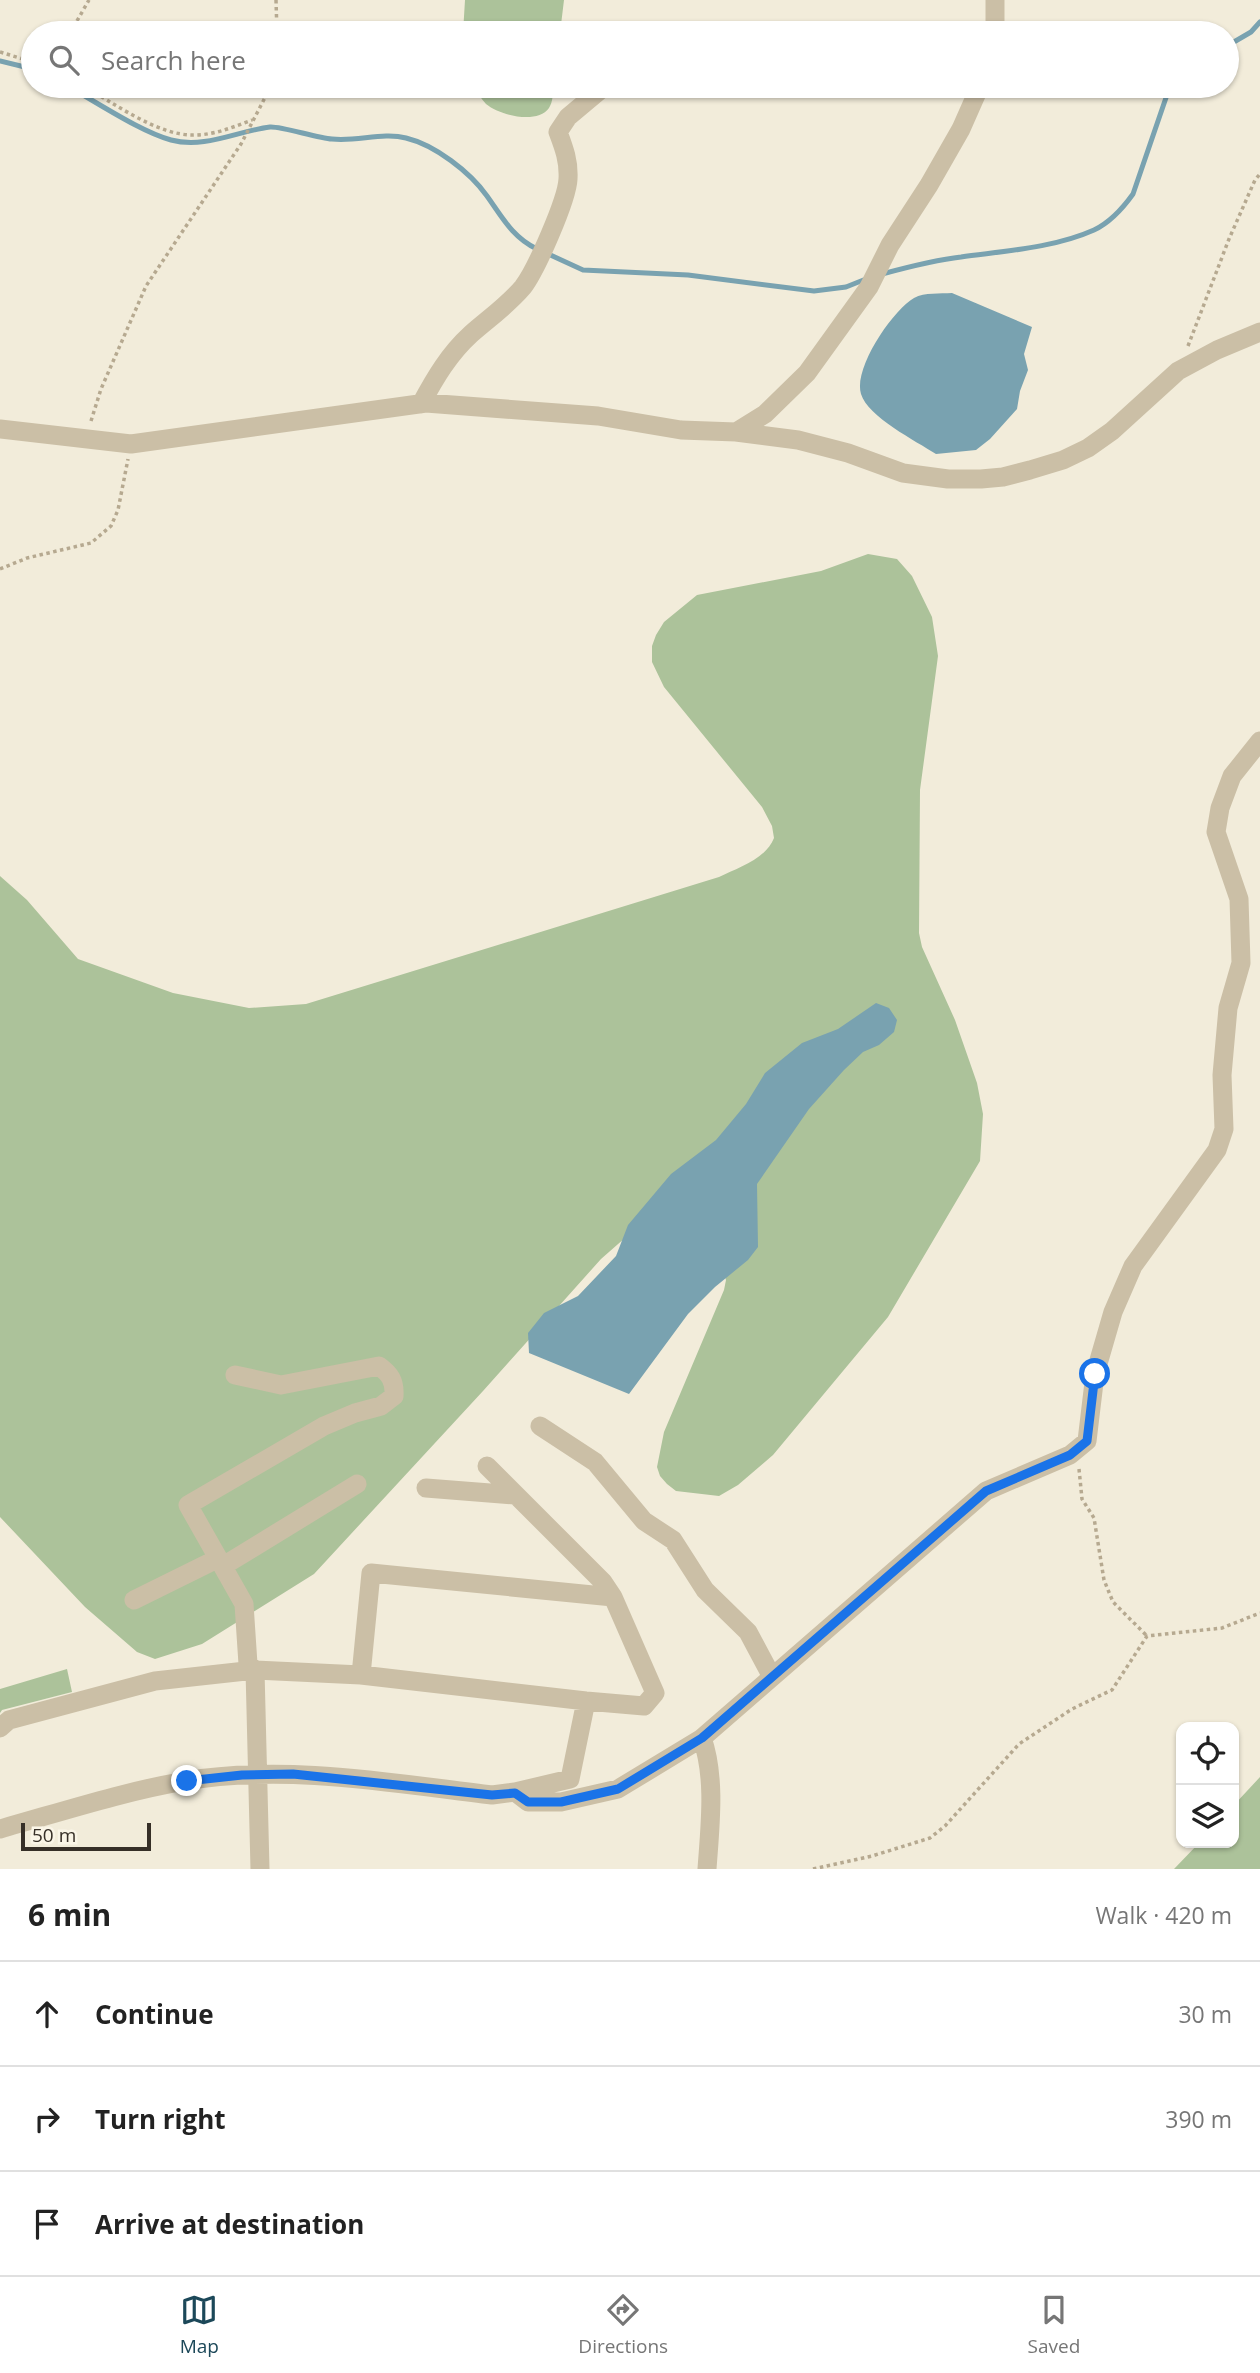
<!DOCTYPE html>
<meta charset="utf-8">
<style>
:root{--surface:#fff;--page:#f2f2f2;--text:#222;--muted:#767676;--line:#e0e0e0;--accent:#1c4859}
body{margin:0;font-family:"Open Sans",sans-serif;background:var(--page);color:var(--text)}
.controls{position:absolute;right:21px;bottom:21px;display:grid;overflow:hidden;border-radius:14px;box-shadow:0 2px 5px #0004}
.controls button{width:63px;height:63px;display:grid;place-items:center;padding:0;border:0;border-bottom:2px solid var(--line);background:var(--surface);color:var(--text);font:35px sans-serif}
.scale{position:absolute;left:21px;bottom:18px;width:130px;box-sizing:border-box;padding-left:7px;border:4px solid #362f27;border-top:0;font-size:19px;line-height:24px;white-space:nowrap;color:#362f27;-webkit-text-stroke:5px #faf5e7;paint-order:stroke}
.stop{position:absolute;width:21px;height:21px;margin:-16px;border:5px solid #1a73e8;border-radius:50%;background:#fff}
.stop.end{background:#1a73e8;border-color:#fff;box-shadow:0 2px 7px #0008}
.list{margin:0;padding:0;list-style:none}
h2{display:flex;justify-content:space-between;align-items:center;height:91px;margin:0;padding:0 28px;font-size:30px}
h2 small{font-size:23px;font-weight:400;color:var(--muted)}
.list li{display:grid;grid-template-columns:46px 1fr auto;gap:21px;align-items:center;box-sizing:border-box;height:105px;padding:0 28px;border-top:2px solid var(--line)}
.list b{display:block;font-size:26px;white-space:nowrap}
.list em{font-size:23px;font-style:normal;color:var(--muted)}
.icon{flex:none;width:38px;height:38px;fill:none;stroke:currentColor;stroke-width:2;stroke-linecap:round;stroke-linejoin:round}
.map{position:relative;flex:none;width:1260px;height:1869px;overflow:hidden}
.search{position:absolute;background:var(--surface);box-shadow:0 2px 5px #0004;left:21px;right:21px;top:21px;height:77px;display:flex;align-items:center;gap:18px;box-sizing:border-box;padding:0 24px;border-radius:38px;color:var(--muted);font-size:26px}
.sheet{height:406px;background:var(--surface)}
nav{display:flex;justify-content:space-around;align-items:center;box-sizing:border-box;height:98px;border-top:2px solid var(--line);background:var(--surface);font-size:19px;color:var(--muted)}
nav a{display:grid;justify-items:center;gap:4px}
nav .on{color:var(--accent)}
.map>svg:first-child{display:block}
.green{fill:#acc29a}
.water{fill:#79a2b0}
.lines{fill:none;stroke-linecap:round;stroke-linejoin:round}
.stream{stroke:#79a2b0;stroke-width:5}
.path{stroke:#b6a990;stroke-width:3.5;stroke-dasharray:3.5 3.5;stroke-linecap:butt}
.minor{stroke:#cbbfa6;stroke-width:19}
.route{stroke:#1a73e8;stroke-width:9}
</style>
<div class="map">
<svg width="1260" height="1869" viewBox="0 0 1260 1869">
<rect width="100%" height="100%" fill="#f2ecda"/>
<path class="green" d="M465,0H564L560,33H463Z
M472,86H554C553,92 553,102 549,108C537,125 499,115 486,104C481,99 477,91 472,86Z
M868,554L897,559L912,576L932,617L938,656L920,790L919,933L922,947L955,1020L977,1083L983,1114L980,1161L888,1317L773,1455L738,1485L719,1496L676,1491L667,1484L660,1476L657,1467L664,1432L724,1290L726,1280L722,1269L642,1223L601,1259L483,1391L314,1574L202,1644L155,1659L137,1652L85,1607L0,1517V876L27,900L78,959L173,993L249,1008L306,1004L719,877C738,868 766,859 774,838L772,826L762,807L664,687L652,662V646L656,635L664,622L697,595L821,571Z
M67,1669L72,1692L2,1710L0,1713V1689Z
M1260,1777V1869H1174L1199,1843H1234V1805Z"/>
<path class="water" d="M952,293L1032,327L1024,354L1028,370L1020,391L1017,409L990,439L976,450L936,454C916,441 868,417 861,394C853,368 893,310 914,298C925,292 940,294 952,293Z
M876,1003L889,1008L897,1020L894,1032L879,1045L863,1052L844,1070L809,1109L757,1184L758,1247L748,1260L715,1287L688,1314L629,1394L529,1353L528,1333L544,1313L578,1296L616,1256L628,1225L671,1174L716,1140L746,1104L765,1073L802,1043L838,1029Z"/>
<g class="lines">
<path class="stream" d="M1227,46L1251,32L1260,22
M0,61L33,69
M67,86C97,102 139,131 171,140C205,149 237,131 270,127C281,126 317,138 332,139C356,142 383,132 406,138C435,145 470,172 487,196C502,217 513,238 537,249
M546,253L583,270L688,275L814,291L846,287L866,279
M882,274C908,267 934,260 961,257C1004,251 1054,248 1094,230C1111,222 1123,208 1133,194L1170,86"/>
<path class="path" d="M276,0L277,33
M70,33L89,0
M0,52L33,62
M83,86C114,103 158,136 194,135C215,135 233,127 252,120
M1188,346L1229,239L1255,180L1260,174
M91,421L101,389L146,286L241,144L271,86
M0,569L27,558L91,543L111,526L118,510L128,459
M1079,1469L1082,1499L1094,1518L1104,1580L1113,1602L1147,1636
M813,1869L872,1856L930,1838L945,1826L1019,1744L1072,1709L1112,1690L1147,1636L1222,1628L1260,1613"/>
<path class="minor" d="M995,33V0
M421,404C435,378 449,354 471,334C488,319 508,305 523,287C536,270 567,200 568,179C569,161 564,148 558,132L568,117L605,86
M0,429L131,444L426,403L598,416L681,430L736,432L798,440L848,453L903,473L948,479H981L1003,477L1030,470L1063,460L1088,448L1112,431L1178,371L1217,350L1260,332
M736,432L765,414L807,373L869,287L890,245L929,185L961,129L980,86
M235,1375L281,1385L379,1366C390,1374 395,1381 394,1396L381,1406L355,1413L324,1426L188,1505L244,1604L248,1664L255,1670L260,1869
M540,1426L595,1462L644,1521L673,1540L705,1590L748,1632L772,1677
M487,1466L603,1582L613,1597
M426,1488L515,1495
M223,1566L357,1484
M134,1600L217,1559
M0,1728L9,1720L155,1681L255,1670L361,1675L586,1701L644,1706L655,1693L613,1597L371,1573L361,1675
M702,1738C716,1778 710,1826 707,1869
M515,1792L528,1802H561L618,1789L702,1738L986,1491L1070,1455L1087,1441L1095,1374L1113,1312L1133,1266L1217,1150L1224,1129L1222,1075L1228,1008L1241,963L1239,899L1216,832L1220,808L1232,776L1260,741
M0,1829C61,1812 122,1792 185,1781C287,1764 391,1783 492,1795L515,1792L570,1779L586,1701"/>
</g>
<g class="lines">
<path class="route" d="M187,1781L242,1775L293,1774L492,1795L515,1793L528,1802H561L618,1789L702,1738L986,1491L1070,1455L1087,1441L1095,1374"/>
</g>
</svg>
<div class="controls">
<button><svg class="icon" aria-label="locate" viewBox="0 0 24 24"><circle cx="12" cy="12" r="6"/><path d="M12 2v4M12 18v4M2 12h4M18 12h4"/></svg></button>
<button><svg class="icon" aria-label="layers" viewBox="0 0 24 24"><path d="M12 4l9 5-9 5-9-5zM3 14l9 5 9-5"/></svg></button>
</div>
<div class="scale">50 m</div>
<div class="stop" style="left:1095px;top:1374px"></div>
<div class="stop end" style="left:187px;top:1781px"></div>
<div class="search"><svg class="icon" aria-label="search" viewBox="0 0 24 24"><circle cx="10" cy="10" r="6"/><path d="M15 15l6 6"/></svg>Search here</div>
</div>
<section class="sheet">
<h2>6 min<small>Walk · 420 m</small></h2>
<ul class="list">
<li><svg class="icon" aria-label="ahead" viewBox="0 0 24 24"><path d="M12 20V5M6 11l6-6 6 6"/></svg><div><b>Continue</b></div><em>30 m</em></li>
<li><svg class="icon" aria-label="right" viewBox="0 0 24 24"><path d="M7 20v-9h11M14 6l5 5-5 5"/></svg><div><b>Turn right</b></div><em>390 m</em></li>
<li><svg class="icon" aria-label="arrive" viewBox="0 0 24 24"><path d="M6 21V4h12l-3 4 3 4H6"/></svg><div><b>Arrive at destination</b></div></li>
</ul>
</section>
<nav>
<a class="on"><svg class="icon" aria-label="map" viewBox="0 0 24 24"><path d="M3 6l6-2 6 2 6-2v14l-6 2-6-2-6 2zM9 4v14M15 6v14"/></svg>Map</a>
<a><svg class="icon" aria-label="directions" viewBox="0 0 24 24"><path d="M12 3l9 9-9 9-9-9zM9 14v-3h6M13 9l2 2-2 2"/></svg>Directions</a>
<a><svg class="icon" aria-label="saved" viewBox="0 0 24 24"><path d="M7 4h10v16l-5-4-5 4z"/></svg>Saved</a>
</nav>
